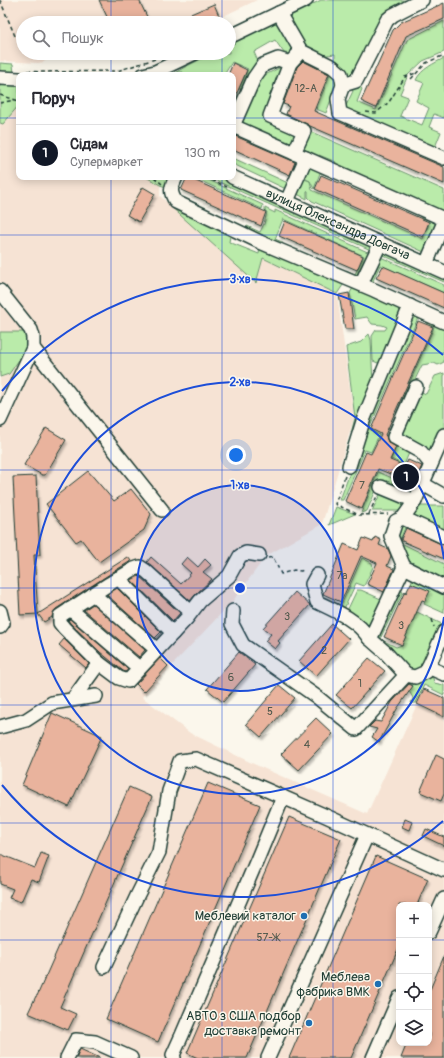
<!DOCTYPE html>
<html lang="uk">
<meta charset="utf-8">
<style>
:root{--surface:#fff;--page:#f2f2f3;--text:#2b2b33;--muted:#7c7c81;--line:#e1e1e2;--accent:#111827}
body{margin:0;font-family:Pangolin,sans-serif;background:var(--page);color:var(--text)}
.controls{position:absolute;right:12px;bottom:12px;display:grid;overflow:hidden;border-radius:8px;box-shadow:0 2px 10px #0003}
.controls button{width:36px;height:36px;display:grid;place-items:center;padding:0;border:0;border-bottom:1px solid var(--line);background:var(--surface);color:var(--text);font:20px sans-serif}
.you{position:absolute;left:236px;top:455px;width:14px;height:14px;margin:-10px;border:3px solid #fff;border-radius:50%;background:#1a73e8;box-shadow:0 0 0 6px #1a73e833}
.badge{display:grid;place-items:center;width:26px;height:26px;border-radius:50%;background:var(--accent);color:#fff;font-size:13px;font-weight:700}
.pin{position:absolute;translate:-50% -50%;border:2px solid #fff;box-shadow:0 1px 4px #0006}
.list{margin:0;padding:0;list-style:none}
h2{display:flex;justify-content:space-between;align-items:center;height:52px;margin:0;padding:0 16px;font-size:17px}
h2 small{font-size:13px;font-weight:400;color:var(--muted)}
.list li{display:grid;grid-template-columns:26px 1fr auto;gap:12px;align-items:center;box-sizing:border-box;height:56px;padding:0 16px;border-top:1px solid var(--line)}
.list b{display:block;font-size:15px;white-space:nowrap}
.list p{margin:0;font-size:13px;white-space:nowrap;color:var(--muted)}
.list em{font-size:13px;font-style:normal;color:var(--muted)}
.icon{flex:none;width:22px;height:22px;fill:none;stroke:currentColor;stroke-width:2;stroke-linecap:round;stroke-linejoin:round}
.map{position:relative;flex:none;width:444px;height:1058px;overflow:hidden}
.search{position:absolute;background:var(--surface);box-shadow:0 2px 10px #0003;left:16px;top:16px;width:220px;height:44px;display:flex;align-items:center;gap:10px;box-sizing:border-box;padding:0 14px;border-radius:22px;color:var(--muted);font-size:15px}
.panel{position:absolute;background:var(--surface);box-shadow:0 2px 10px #0003;left:16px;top:72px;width:220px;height:108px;border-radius:8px}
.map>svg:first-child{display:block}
.built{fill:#f6e3d4;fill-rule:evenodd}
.green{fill:#baebaa;stroke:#6c946f}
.building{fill:#e9b39d;stroke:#1f3d34;filter:url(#shadow)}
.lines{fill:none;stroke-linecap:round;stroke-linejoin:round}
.minor-casing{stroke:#1f3d34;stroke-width:16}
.path{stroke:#1f3d34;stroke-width:1.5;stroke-dasharray:4 3;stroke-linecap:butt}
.minor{stroke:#fbf7ec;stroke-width:13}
.grid{fill:none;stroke:#1d4ed8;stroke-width:1;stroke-opacity:0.55}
.ring{fill:none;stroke:#1d4ed8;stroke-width:2}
.poi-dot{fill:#1f6fb2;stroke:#fbf7ec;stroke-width:1.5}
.labels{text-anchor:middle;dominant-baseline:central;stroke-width:3;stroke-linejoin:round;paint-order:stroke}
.number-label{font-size:11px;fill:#525a4e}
.street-label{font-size:13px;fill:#1f3d34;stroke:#fbf7ec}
.poi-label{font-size:13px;fill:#1f3d34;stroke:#fbf7ec;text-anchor:end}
.centre{fill:#1d4ed8;stroke:#fbf7ec;stroke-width:2}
.ring-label{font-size:12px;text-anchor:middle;font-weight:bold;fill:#1d4ed8;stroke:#fbf7ec;stroke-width:3;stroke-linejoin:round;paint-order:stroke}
</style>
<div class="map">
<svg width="444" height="1058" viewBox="0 0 444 1058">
<defs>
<filter id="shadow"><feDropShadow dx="1.5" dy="3" stdDeviation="1" flood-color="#0004"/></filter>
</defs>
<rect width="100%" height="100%" fill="#fbf7ec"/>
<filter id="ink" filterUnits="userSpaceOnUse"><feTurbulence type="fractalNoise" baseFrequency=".025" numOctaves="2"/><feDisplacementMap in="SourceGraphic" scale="8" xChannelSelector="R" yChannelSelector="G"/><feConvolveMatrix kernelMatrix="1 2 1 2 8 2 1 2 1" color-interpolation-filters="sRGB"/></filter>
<g filter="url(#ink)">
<path class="built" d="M0,0H257L209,23H23V53H58L49,54L44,62L38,63L0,61Z
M104,53H143L133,58H110Z
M0,94L19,96V177H152L160,185V196L256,282L263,258L337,294L354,418L322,524L266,556L232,602L142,697L190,733L256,765L367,814L424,689L444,698V1058H0ZM399,905H429V1043H399Z"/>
<path class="green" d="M321,0H418L391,13L358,72L347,80L341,70V64L335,61V54L320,56L302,47L288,20L291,15Z
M278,21L294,44L292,54L284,53L275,40L254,52L259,64L244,90L239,89L248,69L232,62L224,75H182L183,72H177L179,75H171L185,67L213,53H229V45Z
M444,21V52L423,61L408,75L400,94L408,97L400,116L422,125L429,108L416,101L424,83L416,80C421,69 435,63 444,58V118L434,114L429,127L441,132L433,152L343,112L353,91L349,86L357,83L362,89L357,102L376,110L407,40Z
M0,63L13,64L14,74L0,73Z
M283,66L284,68L264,119L299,134L293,150L236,125L257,79Z
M331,72L338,81L326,113L316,109Z
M0,83L19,84V105L3,124L0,123Z
M307,130L444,190V208L443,211L334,167L336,162L319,155L317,160L298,152Z
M233,158L288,183L298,161L303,159L288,190L233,164Z
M308,161L333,172L331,177L320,173L314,189L310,181L302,177Z
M146,177H173L169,188L160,185Z
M192,177H202L263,205L262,209Z
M208,177H220L373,245V251Z
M301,178L310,181L312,190L423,239L430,221L420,217L422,212L439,219L424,252L312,201L308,197V191H307V199L295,193Z
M294,197L424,255V257L295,201Z
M170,200L231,231L229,242L259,254L260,247L340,280L343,285L337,294L263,258L256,283L169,205Z
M265,208L275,213V210L372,254L358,279L344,273L346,270L355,274L364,256L283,219L275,239L282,242L281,248L246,232L247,226L260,232L264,224L267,212L265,211Z
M380,249L444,275V282L378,253Z
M376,255L444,285V293L380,265L373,281L374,283L380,286L366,283Z
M353,288L404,309L384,361L378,363L373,361L372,336L376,330H385L387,327L382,325L372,324L367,317L355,319L350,293Z
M413,310L444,324V362L438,365L434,363L422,365L412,386L404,406L400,404L434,327L418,318L369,429L379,435L371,452L365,450L343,500H340L365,431Z
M0,332H26L33,340L9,374L0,377Z
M369,334L371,340L373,385L356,433H351L355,418L346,347L361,342Z
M444,373V430L432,461L396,436L417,390L426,394L435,376Z
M397,445L411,448L404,465L391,459Z
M378,472L397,480L396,485L413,493L379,483L367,511L361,513Z
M382,490L408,504L404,511H372Z
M419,506H444V535L411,520L414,508Z
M336,507L355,514L329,525Z
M407,523L399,542L444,564V580L406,562L394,536L399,524Z
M362,558L372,563L373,567L364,586L356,583L343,611L339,610Z
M414,575L444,589V613L424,604L429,591L411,583Z
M398,589L403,592L381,637L382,640L396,647L402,645L417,612L444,625L424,668L414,673L404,670L376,636Z
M357,590H361L383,600L371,627H365L346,613Z
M430,676L433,678L434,683L444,685V695L424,685L416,703H411L413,698L409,691L413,686L409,683Z"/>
<path class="building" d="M99,0H139L150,23H110Z
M444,3V19L406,36L376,108L361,101L393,30L401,22Z
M214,4L220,18L209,23H189L186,16Z
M303,61L329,74L314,111L444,167V184L310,126L307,124L286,114L289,106L283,104L297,67Z
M233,63L247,70L233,102V75H228Z
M233,135L295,162L290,175L233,149Z
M321,175L429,222L423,237L315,189Z
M187,177L266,212L261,226L181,190Z
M143,187L155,194L139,222L127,215Z
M285,221L363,256L357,270L279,236Z
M383,266L444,293V308L376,278Z
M349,293L354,329H345L339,295Z
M418,321L433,327L385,435L386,436L388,442L396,447L390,460L405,466L408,460L422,466L411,490L397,484L400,478L378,469L362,509L345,501L366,452L371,454L381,434L371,429Z
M46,428L66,440L45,475H42L24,465Z
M88,471L114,501L131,489L151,514L144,530L99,562L81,539L76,542L46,504Z
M36,476L40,555H34L38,614L20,615L13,477Z
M406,528L441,544L444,545V559L402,541L401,539Z
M375,537L381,540L379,545L388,549L391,556L387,566L394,569L384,592L367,584L377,563L361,556L341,602L323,594L344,544L358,550L363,538L373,542Z
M128,557L131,561L113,572L56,609L53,613L52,617L44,622L38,614Z
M151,557L181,584L191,573L181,564L187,557L198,567L205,559L211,565L203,572L212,579L195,595L190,601L147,562Z
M139,576L180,613L173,621L131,580Z
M411,583L430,591L425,601L422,600L402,645L384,637L405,591L406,593Z
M117,588L161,632L155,638L107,595Z
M295,592L310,605L278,641L280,643L275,649L265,641L271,634L263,628Z
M93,604L145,650L139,657L84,610Z
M70,619L128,669L126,672L123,671L100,652L70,623L68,620Z
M332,624L349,639L316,676L299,661Z
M64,639L89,664L86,668L59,645Z
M239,652L255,665L223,702L207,689Z
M160,658L168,666L144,692L136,684Z
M369,658L385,671L352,708L336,695Z
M409,684L413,686L397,709L379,742L372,737L377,729L369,727L375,721L381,722L392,702Z
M279,685L295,698L261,737L246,724Z
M424,689L444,698V717L417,704Z
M52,713L102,736L69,807L22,785Z
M316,718L333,734L299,770L281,754Z
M436,755L444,759V794L441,801L420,792Z
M208,783L260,805L158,1042L106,1019Z
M129,787L152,797L60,1007L76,1014L68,1030L28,1013L36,996H37Z
M289,817L341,839L247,1058H198L187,1053Z
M405,819L412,822L409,830L402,827Z
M426,829L444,837V846L423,836Z
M41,853L49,856L39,882L31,879L21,902L9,898L13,889L0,884V854L35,868Z
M376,856L428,879L417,905H399V947L351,1058H289Z
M444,956V1058H401L407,1043H429V992Z
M80,1049L100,1058H76Z"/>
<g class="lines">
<g class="minor-casing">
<g id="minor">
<path d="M279,13L301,51L290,63L270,116L304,131L294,153"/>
<path d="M229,37L306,0"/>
<path d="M301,51L333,67L341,74L343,85L338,99L340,113L444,158"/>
<path d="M290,63L278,59L263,65L254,78L233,126L444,219"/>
<path d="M143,75L155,72L195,53"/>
<path d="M0,78L19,79"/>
<path d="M343,85L356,81L387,20L393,15L422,0"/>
<path d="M176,177C171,188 169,191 176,202L260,242L374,290L444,322"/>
<path id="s1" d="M232,177L444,272"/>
<path d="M287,201L306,158"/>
<path d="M426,264L444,222"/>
<path d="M361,284L380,244"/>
<path d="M0,291L31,330L33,337V348L0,420"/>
<path d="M33,348L162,510"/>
<path d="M416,387L394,437L421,452L431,464"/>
<path d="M349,466L364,418L410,306"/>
<path d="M423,484L444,496"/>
<path d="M381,487L415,501"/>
<path d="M403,518L444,537"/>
<path d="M404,567L444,587"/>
<path d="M317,575L312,584L317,602C336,611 357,620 369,638L373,633L404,567L391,536L396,521L403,518L415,501L444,435"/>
<path d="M118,578L173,633"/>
<path d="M93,594L157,650"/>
<path d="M70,609L139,668"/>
<path d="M0,611L3,623L0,627"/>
<path d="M233,611L232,624L243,645L317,697L356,729L406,675L415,677L426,672L444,632"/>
<path d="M369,638L385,652L406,675"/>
<path d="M99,663L64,628L60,623V616L109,584L134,569L140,567L146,571L191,612"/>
<path d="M428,667L444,674"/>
<path d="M73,699L99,663L119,678L128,681L187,618L200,601L229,576L240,556L246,553L259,555"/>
<path d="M0,727L26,720L52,703L96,696"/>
<path d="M429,932L444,899"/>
<path d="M104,967L137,896L159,852L169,791L180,761L196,759L326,816L444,870"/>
<path d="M67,1058L76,1040L95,1042L131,1058"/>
<path d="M174,1058L173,1055L182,1035L257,860L283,797"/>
<path d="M268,1058L367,835"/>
<path d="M373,1058L399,998"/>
</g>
</g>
<path class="path" d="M0,0L15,36
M27,71L40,72L117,71L155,59
M411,79L426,63L444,55
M0,95L19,101
M0,103L14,100
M366,112L376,113L389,102L405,77L416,73
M154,177L162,184
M205,177L227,187
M345,476L335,504L359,515L388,514
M369,514L377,496
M268,558L273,557L281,574L294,570L301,571L305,569
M432,619L434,627"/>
<use href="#minor" class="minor"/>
</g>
</g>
<path class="grid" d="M111,0V23M222,0V23M333,0V1058M111,53V75M222,53V75M0,118H19M233,118H444M111,177V1058M222,177V1058M0,235H444M0,353H444M0,470H444M0,588H444M0,705H444M0,823H444M0,940H399M429,940H444"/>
<circle cx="240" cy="588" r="103" fill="#1d4ed8" fill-opacity=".12"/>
<g class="ring">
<circle cx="240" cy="588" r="103"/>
<path d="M444 617A206 206 0 1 1 444 559"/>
<path d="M443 821A309 309 0 0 1 2 785M2 391A309 309 0 0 1 443 355"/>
</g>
<g class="poi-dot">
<circle cx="304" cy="916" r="4"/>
<circle cx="378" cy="984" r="4"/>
<circle cx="309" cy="1023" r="4"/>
</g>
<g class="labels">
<g class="number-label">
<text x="306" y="88">12-А</text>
<text x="362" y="485">7</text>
<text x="342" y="575">7а</text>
<text x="287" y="616">3</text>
<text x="401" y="625">3</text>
<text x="324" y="650">2</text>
<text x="231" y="677">6</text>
<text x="360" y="683">1</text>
<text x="270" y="711">5</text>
<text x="307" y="744">4</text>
<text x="268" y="937">57-Ж</text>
</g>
<g class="street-label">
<text stroke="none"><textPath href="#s1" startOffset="116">вулиця Олександра Довгача</textPath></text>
</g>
<g class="poi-label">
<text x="296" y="916">Меблевий каталог</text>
<text x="370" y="977">Меблева<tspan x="370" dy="15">фабрика ВМК</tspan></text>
<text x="301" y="1016">АВТО з США подбор<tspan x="301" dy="15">доставка ремонт</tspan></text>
</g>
</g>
<circle cx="240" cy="588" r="6" class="centre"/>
<g class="ring-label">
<text x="240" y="283">3 хв</text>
<text x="240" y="386">2 хв</text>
<text x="240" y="489">1 хв</text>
</g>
</svg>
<div class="controls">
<button>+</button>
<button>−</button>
<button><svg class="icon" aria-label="locate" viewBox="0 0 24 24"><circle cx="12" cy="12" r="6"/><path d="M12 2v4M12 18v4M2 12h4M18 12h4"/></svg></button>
<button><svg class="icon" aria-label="layers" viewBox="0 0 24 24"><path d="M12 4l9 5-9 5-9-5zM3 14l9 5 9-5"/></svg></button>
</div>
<div class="you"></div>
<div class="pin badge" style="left:406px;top:477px">1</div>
<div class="search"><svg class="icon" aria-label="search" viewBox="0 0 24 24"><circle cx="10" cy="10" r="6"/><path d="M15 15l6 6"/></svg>Пошук</div>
<section class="panel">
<h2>Поруч<small></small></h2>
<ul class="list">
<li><span class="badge">1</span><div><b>Сідам</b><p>Супермаркет</p></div><em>130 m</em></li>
</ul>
</section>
</div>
